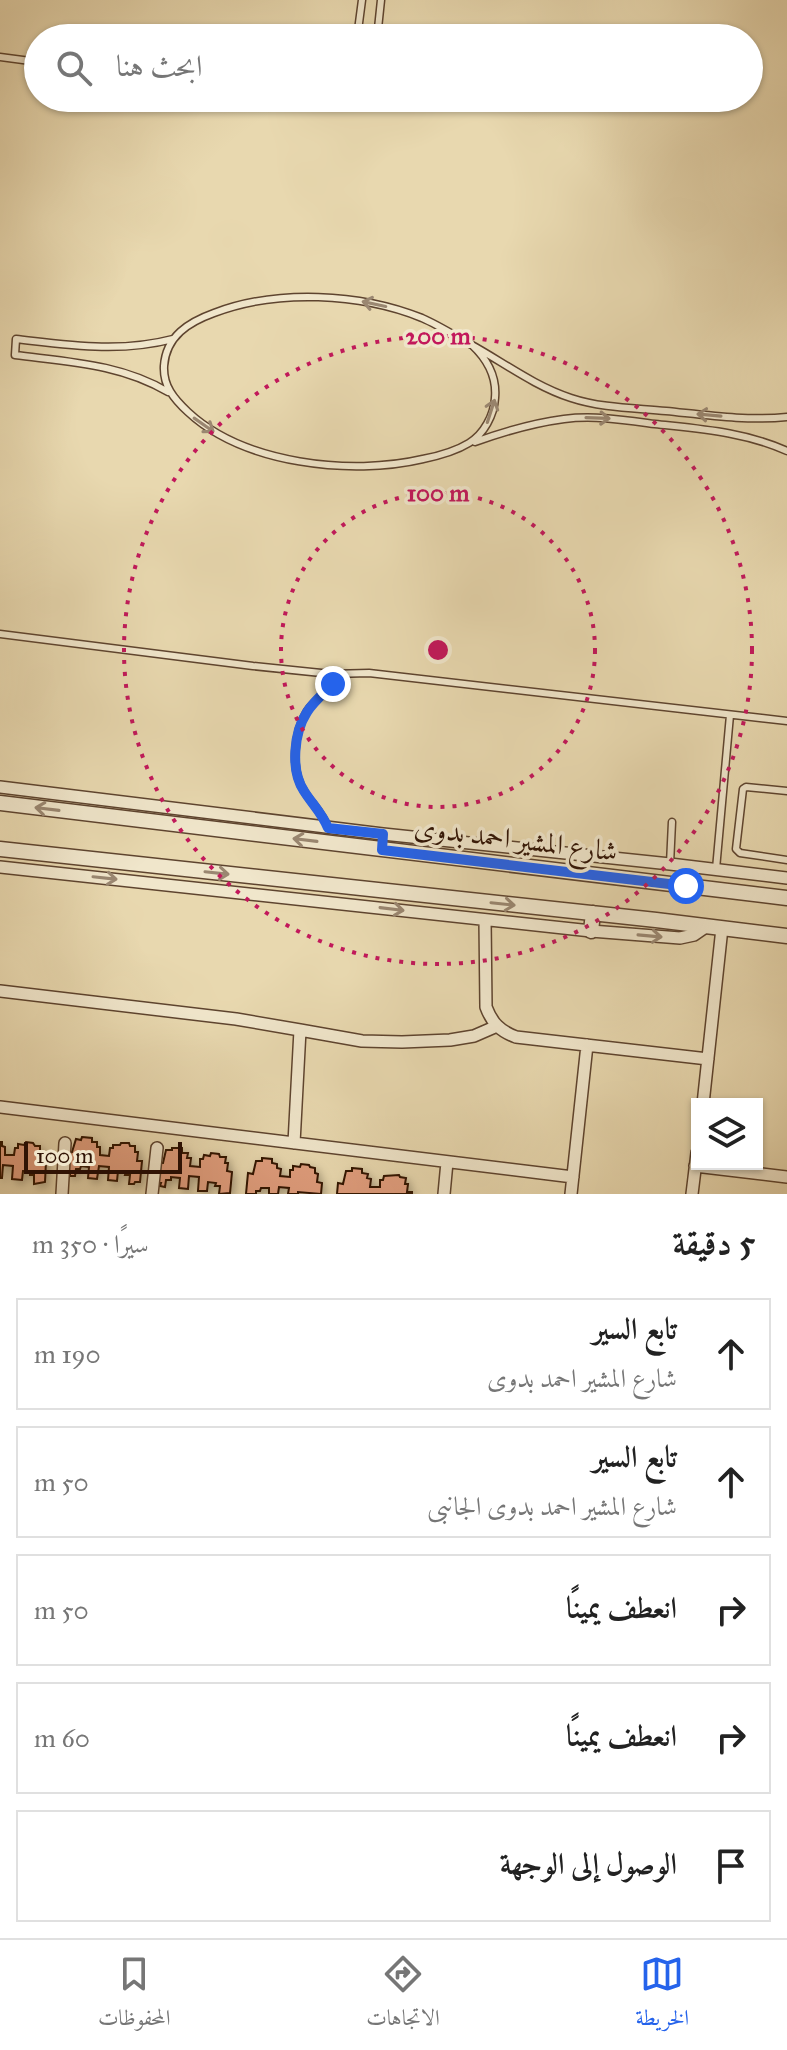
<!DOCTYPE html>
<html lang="ar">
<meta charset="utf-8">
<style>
:root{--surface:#fff;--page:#f6f6f6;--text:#222;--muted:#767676;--line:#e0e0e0;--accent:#2563eb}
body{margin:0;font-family:"IM FELL Great Primer",Amiri,serif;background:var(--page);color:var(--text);direction:rtl}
.controls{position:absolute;right:24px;bottom:24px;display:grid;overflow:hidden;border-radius:0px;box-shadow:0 2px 6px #0004}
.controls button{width:72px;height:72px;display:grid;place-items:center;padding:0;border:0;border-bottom:2px solid var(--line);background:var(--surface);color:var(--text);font:40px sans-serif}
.scale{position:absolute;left:24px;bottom:20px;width:158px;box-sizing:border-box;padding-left:8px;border:4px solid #301304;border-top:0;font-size:22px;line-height:28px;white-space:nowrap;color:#301304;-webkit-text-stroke:6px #f0e6cb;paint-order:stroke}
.stop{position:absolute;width:24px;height:24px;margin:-18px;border:6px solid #2563eb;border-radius:50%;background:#fff}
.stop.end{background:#2563eb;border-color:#fff;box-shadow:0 2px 8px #0008}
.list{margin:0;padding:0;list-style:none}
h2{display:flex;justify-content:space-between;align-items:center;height:104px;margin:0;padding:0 32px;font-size:34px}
h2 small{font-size:26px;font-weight:400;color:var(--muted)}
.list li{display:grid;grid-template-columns:52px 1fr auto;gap:24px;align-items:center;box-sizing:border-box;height:112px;margin:0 16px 16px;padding:0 16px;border:2px solid var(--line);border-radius:0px}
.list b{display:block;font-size:30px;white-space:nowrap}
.list p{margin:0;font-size:26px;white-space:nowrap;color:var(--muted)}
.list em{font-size:26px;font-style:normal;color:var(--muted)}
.icon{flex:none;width:44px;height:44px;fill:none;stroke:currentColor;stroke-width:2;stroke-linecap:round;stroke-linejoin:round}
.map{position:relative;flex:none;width:787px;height:1194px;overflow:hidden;direction:ltr}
.search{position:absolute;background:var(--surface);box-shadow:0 2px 6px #0004;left:24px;right:24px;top:24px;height:88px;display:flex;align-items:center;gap:20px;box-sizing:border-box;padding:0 28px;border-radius:44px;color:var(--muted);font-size:30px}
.sheet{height:744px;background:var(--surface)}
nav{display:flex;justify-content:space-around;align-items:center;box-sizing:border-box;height:112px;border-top:2px solid var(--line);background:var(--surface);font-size:22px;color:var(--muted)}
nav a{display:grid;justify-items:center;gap:4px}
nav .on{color:var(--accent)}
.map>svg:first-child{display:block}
.building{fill:#df9d7d;stroke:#301304;stroke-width:2;filter:url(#shadow)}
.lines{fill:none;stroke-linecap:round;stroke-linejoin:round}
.service-casing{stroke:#5e442f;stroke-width:9}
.minor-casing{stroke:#5e442f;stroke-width:14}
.tertiary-casing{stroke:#5e442f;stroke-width:17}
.service{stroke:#f0e6cb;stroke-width:6}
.minor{stroke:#f0e6cb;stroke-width:11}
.tertiary{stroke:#f0e6cb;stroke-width:14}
.oneway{stroke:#9a8771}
.route{stroke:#2563eb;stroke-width:10}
.ring{fill:none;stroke:#c2185b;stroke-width:4;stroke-dasharray:4 8}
.labels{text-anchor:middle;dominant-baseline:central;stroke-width:7;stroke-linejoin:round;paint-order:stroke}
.street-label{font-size:28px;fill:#301304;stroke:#f0e6cb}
.centre{fill:#c2185b;stroke:#f0e6cb;stroke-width:4}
.ring-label{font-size:24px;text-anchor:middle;font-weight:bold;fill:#c2185b;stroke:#f0e6cb;stroke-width:7;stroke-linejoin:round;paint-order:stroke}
</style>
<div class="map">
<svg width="787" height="1194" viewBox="0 0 787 1194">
<defs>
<filter id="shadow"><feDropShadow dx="3.5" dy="3.5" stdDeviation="4" flood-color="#0004"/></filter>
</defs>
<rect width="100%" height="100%" fill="#e8d8af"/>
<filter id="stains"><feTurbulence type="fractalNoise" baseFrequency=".0025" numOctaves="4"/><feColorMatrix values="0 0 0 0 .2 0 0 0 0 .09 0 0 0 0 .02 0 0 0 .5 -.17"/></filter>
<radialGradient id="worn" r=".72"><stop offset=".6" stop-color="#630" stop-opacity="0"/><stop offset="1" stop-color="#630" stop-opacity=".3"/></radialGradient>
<path class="building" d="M82,1137L92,1138V1142H97V1147H100V1155L109,1156L110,1148H113V1145H120L121,1143H129L130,1146H135V1152H138L137,1161H142L140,1182H135L134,1184H129L130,1175H125L126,1172L118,1171L117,1181L108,1180L109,1167L99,1166L97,1179L88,1178L89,1167L81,1166L80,1169H76L75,1176H70V1172H66L68,1152H72L76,1139L81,1140Z
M0,1142H2V1146L5,1147V1155H14L15,1148H18V1144L24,1145L26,1142L33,1143L35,1146H40V1152H43L42,1160L46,1161L45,1182L34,1184V1175H30V1171H23L22,1180L12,1179L13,1166L3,1165L2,1178H0Z
M172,1148H182V1153H188L187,1158H191L190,1166L200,1167V1159H203L204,1155L210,1156L211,1153L219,1154L220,1157H226L225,1163H228L227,1171L232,1172L230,1193L219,1194L220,1186H215L216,1183L208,1182L207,1191H198L199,1177L189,1176L188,1189L179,1188L180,1178L171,1177V1180H166L165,1187L160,1186L161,1183H156L158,1163H163L166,1150H172Z
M262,1158L272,1159V1163L277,1164V1168L281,1169L280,1176L290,1177V1170H293V1166L300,1167L301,1164L309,1165L310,1167L315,1168V1173L318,1174L317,1182L322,1183L321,1194L298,1192V1194H288L289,1188L279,1187L278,1194H269V1188H261L260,1191H256V1194H246L248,1173L253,1174L256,1161H262Z
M352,1168L362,1169V1173L368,1174L367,1178L371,1179L370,1187H380V1180H383L384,1176L399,1175L400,1177L406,1178L405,1184H408L407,1192H412V1194H337L338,1183L343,1184L346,1171H352Z"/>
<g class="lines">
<g class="service-casing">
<path id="service" d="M357,38L362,0
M377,38L381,0
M0,57L38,62
M367,98L387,100V98
M472,345C487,359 497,376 495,398C494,415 484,434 469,443C456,451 438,456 423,459C351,476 244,464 188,412C174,399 163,386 164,366C166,336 189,322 214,313C277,289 360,293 422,318C438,325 454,335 470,344C503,362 534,386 571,398C601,408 635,408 666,411C706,415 747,421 787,417
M168,392C121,364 69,362 15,355L16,339C69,345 120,353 173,339
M475,442C503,432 533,423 564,419C594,415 625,420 655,424C700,429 745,432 787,451
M0,634L253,666L331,674L369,673L787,721
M787,791L746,787L743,789L736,849L740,853L787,860
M328,828C322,812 312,804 304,791C290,769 294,732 307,711C316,697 333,689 341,674
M670,864L672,822
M716,869L730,715"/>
</g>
<g class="minor-casing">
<path id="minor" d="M0,787L383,834L670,864L787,878
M0,867L591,931L680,938L694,935L707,926
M485,920L486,1007C492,1023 500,1031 516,1037L708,1059
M0,991L236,1019L300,1030L294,1143
M300,1030L362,1041L402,1042L450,1040L474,1036L497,1026
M703,1104L722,928
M0,1107L573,1177
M695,1166L787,1177
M62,1194L65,1143
M152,1194L157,1148
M444,1194L447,1162
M571,1194L587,1045
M692,1194L697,1153"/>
</g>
<g class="tertiary-casing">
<path id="tertiary" d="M0,803L787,898
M0,849L656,920L787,936
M591,931L593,913"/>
</g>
<use href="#service" class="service"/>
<use href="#minor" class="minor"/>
<use href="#tertiary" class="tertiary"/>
</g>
<defs><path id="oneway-shaft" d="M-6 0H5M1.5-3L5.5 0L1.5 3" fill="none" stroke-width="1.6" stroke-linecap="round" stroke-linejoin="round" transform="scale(2)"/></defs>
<g class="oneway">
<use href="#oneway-shaft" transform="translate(374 304) rotate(-168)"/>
<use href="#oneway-shaft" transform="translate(491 411) rotate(-72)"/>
<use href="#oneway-shaft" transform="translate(709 415) rotate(-175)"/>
<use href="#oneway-shaft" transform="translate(598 418) rotate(2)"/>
<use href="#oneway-shaft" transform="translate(204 425) rotate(35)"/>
<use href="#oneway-shaft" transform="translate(47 809) rotate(-173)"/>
<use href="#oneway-shaft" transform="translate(305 840) rotate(-173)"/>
<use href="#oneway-shaft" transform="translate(217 873) rotate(6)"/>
<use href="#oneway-shaft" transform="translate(105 878) rotate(6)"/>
<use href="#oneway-shaft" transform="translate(503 904) rotate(6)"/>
<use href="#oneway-shaft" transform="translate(392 909) rotate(7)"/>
<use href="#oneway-shaft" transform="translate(650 936) rotate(5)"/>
</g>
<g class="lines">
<path class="route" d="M333,684C324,693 314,701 307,712C294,732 290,770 304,791C312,804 322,813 328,828L383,834L382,850L686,886"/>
</g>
<g class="ring">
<circle cx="438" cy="650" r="157"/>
<circle cx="438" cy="650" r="314"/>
</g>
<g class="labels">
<g class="street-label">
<text transform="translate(516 839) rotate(7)">شارع المشير احمد بدوى</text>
</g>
</g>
<circle cx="438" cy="650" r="12" class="centre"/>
<g class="ring-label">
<text x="438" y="344">200 m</text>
<text x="438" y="501">100 m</text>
</g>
<rect width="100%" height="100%" filter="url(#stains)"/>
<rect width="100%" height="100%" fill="url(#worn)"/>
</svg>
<div class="controls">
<button><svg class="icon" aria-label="layers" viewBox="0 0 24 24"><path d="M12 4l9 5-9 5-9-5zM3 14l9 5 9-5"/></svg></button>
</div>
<div class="scale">100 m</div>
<div class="stop" style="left:686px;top:886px"></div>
<div class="stop end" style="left:333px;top:684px"></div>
<div class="search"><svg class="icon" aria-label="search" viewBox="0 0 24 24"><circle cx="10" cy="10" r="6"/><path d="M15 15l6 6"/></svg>ابحث هنا</div>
</div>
<section class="sheet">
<h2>5 دقيقة<small>سيرًا · 350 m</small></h2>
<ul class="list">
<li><svg class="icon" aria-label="ahead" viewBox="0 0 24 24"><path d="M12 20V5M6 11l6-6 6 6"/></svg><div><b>تابع السير</b><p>شارع المشير احمد بدوى</p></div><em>190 m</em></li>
<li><svg class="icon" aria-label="ahead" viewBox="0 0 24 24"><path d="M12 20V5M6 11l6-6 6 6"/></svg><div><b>تابع السير</b><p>شارع المشير احمد بدوى الجانبى</p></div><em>50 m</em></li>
<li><svg class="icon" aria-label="right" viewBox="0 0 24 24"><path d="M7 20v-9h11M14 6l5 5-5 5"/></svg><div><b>انعطف يمينًا</b></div><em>50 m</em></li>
<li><svg class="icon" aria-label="right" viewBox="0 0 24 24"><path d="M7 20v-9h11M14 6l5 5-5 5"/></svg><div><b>انعطف يمينًا</b></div><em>60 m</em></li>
<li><svg class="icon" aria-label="arrive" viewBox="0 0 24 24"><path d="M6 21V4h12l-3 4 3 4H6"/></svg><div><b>الوصول إلى الوجهة</b></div></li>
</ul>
</section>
<nav>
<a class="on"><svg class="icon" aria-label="map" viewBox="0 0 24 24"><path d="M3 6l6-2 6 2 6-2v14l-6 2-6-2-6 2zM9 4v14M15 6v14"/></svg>الخريطة</a>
<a><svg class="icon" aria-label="directions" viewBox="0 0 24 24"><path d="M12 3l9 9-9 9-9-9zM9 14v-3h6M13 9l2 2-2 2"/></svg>الاتجاهات</a>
<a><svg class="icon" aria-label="saved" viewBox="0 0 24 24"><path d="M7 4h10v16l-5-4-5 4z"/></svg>المحفوظات</a>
</nav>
